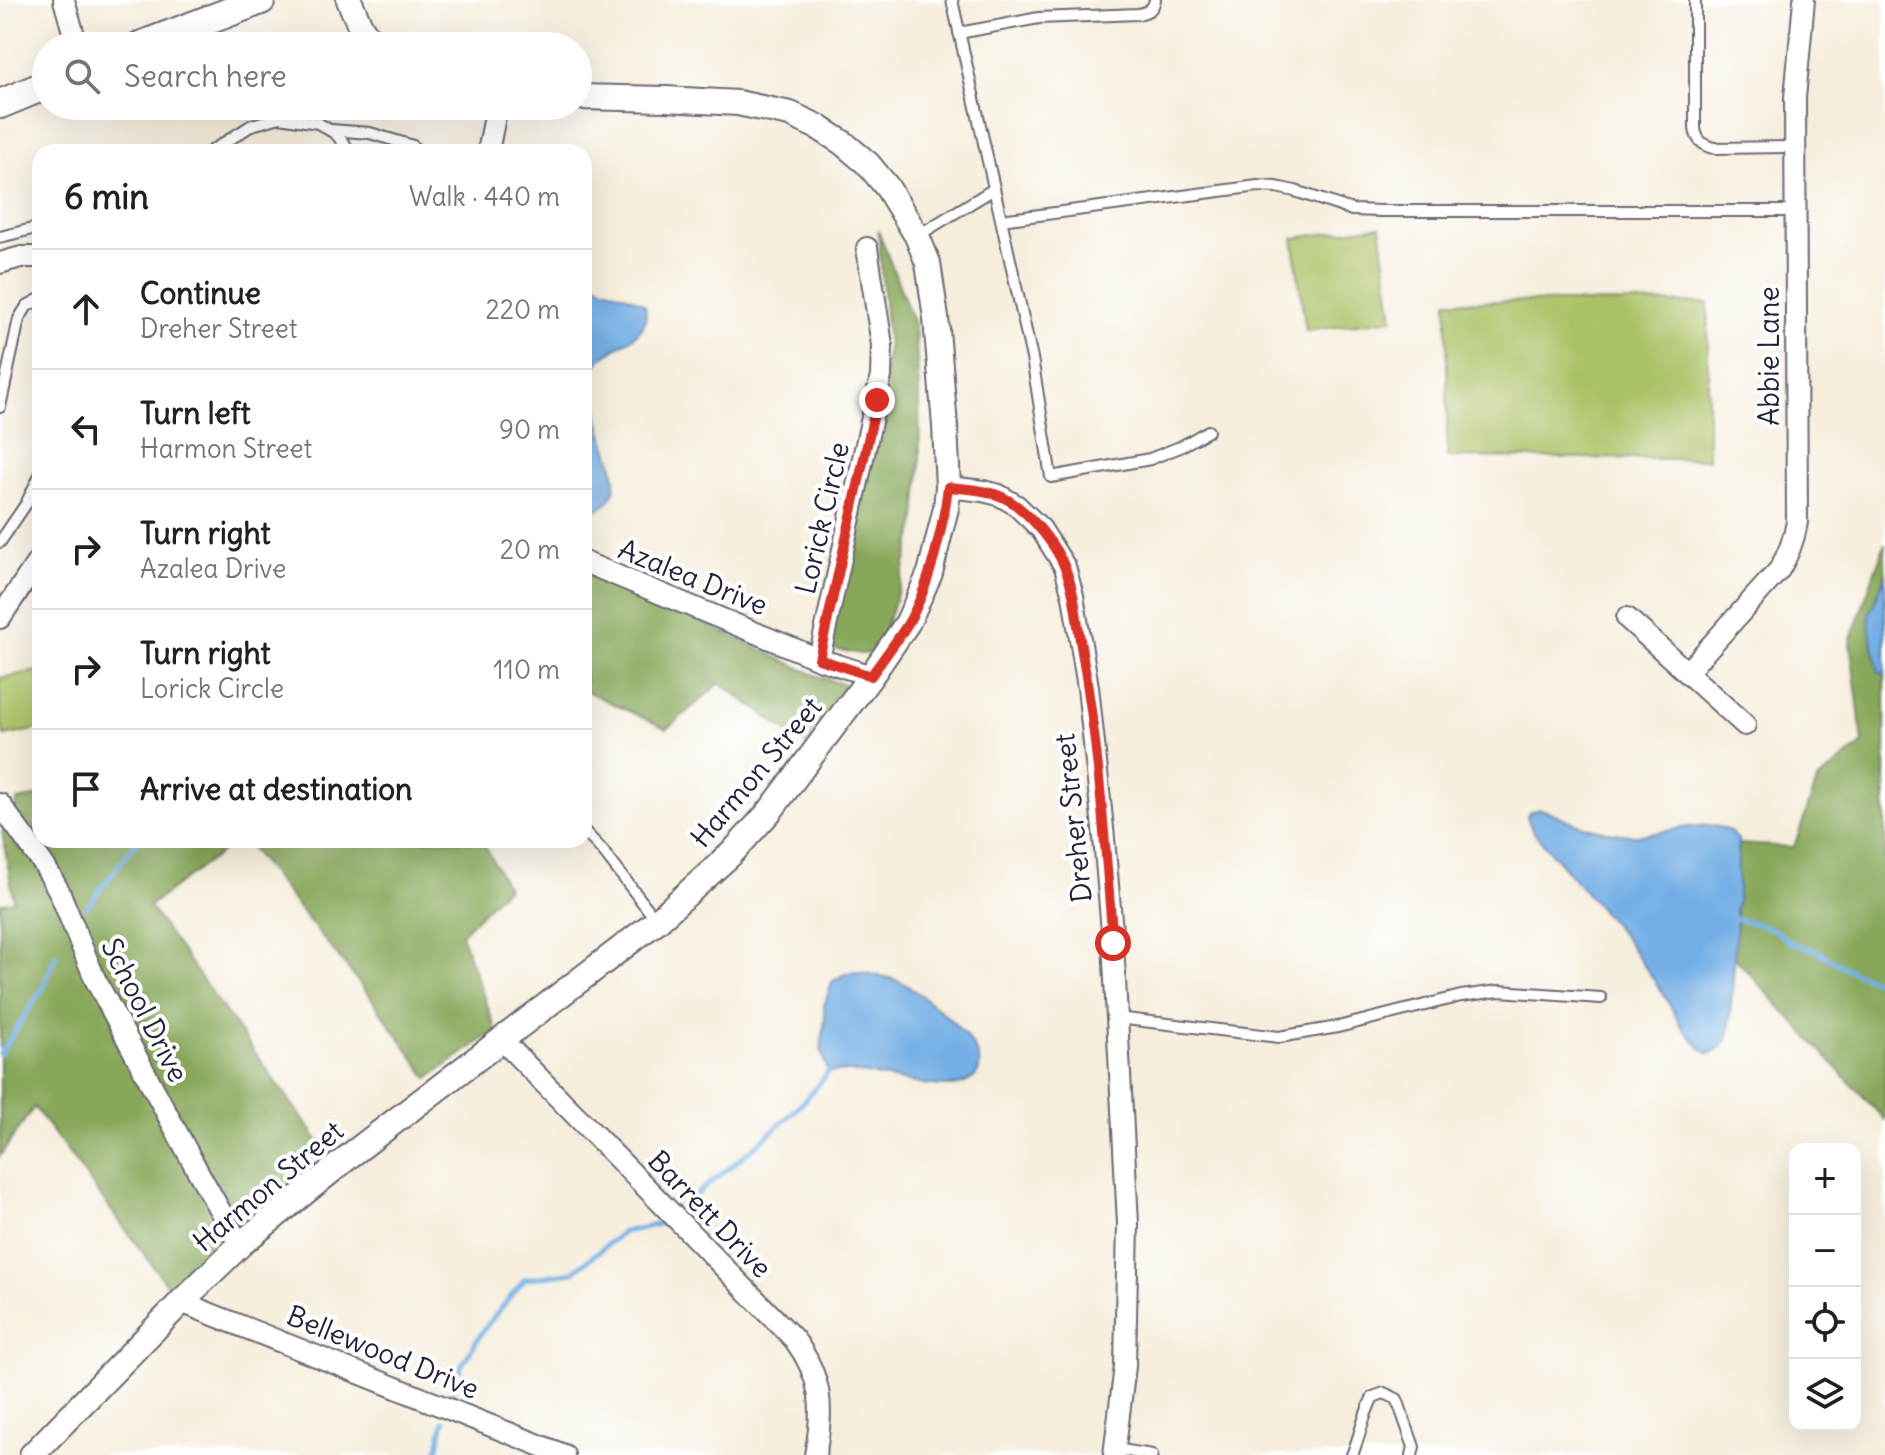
<!DOCTYPE html>
<meta charset="utf-8">
<style>
:root{--surface:#fff;--page:#f2f2f2;--text:#202124;--muted:#757577;--line:#e0e0e0}
body{margin:0;font-family:Delius,sans-serif;background:var(--page);color:var(--text)}
.controls{position:absolute;right:24px;bottom:24px;display:grid;overflow:hidden;border-radius:16px;box-shadow:0 8px 32px #0002}
.controls button{width:72px;height:72px;display:grid;place-items:center;padding:0;border:0;border-bottom:2px solid var(--line);background:var(--surface);color:var(--text);font:40px sans-serif}
.stop{position:absolute;width:24px;height:24px;margin:-18px;border:6px solid #d93025;border-radius:50%;background:#fff}
.stop.end{background:#d93025;border-color:#fff;box-shadow:0 2px 8px #0008}
.list{margin:0;padding:0;list-style:none}
h2{display:flex;justify-content:space-between;align-items:center;height:104px;margin:0;padding:0 32px;font-size:34px}
h2 small{font-size:26px;font-weight:400;color:var(--muted)}
.list li{display:grid;grid-template-columns:52px 1fr auto;gap:24px;align-items:center;box-sizing:border-box;height:120px;padding:0 32px;border-top:2px solid var(--line)}
.list b{display:block;font-size:30px;white-space:nowrap}
.list p{margin:0;font-size:26px;white-space:nowrap;color:var(--muted)}
.list em{font-size:26px;font-style:normal;color:var(--muted)}
.icon{flex:none;width:44px;height:44px;fill:none;stroke:currentColor;stroke-width:2;stroke-linecap:round;stroke-linejoin:round}
.map{position:relative;flex:none;width:1885px;height:1455px;overflow:hidden}
.search{position:absolute;background:var(--surface);box-shadow:0 8px 32px #0002;left:32px;top:32px;width:560px;height:88px;display:flex;align-items:center;gap:20px;box-sizing:border-box;padding:0 28px;border-radius:44px;color:var(--muted);font-size:30px}
.panel{position:absolute;background:var(--surface);box-shadow:0 8px 32px #0002;left:32px;top:144px;width:560px;height:704px;border-radius:24px}
.map>svg:first-child{display:block}
.green{fill:#abc165;stroke:#667250;stroke-width:2}
.forest{fill:#88a75a;stroke:#55644a;stroke-width:2}
.water{fill:#73afe5;stroke:#4a6890;stroke-width:2}
.lines{fill:none;stroke-linecap:round;stroke-linejoin:round}
.stream{stroke:#73afe5;stroke-width:5}
.service-casing{stroke:#6c6973;stroke-width:14}
.minor-casing{stroke:#6c6973;stroke-width:24}
.tertiary-casing{stroke:#6c6973;stroke-width:28}
.secondary-casing{stroke:#6c6973;stroke-width:32}
.service{stroke:#fff;stroke-width:10}
.minor{stroke:#fff;stroke-width:20}
.tertiary{stroke:#fff;stroke-width:24}
.secondary{stroke:#fff;stroke-width:28}
.route{stroke:#d93025;stroke-width:10}
.labels{text-anchor:middle;dominant-baseline:central;stroke-width:8;stroke-linejoin:round;paint-order:stroke}
.street-label{font-size:28px;fill:#22223b;stroke:#fff}
</style>
<div class="map">
<svg width="1885" height="1455" viewBox="0 0 1885 1455">
<rect width="100%" height="100%" fill="#fff"/>
<filter id="ink" filterUnits="userSpaceOnUse"><feTurbulence type="fractalNoise" baseFrequency=".0125" numOctaves="2"/><feDisplacementMap in="SourceGraphic" scale="16" xChannelSelector="R" yChannelSelector="G"/><feConvolveMatrix kernelMatrix="1 2 1 2 8 2 1 2 1" color-interpolation-filters="sRGB"/></filter>
<filter id="wash" filterUnits="userSpaceOnUse"><feTurbulence type="fractalNoise" baseFrequency=".006" numOctaves="4" result="noise"/><feDisplacementMap in="SourceGraphic" scale="32" xChannelSelector="R" yChannelSelector="G"/><feGaussianBlur stdDeviation="1.8" result="paint"/><feColorMatrix in="noise" values="0 0 0 0 0 0 0 0 0 0 0 0 0 0 0 0 0 1.4 0 .05"/><feComposite in="paint" operator="in"/></filter>
<g filter="url(#wash)">
<rect width="100%" height="100%" fill="#f6eedc"/>
<path class="green" d="M1380,226L1393,319L1306,331L1293,238Z
M1447,301L1708,303V459L1447,457Z
M37,671L40,686V729L4,736L0,713V678Z"/>
<path class="forest" d="M878,230L915,327L919,391L920,468L916,522L900,585L877,652L861,654L827,648L888,349Z
M1885,543V1120L1733,956L1739,844L1794,847L1817,781L1863,743L1850,642Z
M584,567L817,676L850,686L808,747L720,683L667,729L584,690Z
M40,796V840H238L149,906L323,1147L285,1188L232,1232L173,1293L34,1107L0,1156V903L14,901L2,832L18,800Z
M244,840H482L507,887L461,934L496,1030L428,1078L369,995Z"/>
<path class="water" d="M584,275C602,292 626,291 645,305C650,336 627,339 607,354C601,358 598,363 593,369C593,385 596,403 599,419C603,439 614,461 615,480C616,499 601,512 584,512Z
M1885,576V674L1879,672L1871,637L1869,615Z
M1540,809C1555,813 1566,820 1580,825C1594,830 1622,835 1636,835C1664,835 1703,817 1729,831C1729,831 1737,839 1738,839V901L1735,908L1737,919L1729,1033C1726,1045 1720,1049 1709,1054L1700,1047L1682,1027L1663,993L1621,933L1532,830L1527,816L1530,812Z
M859,972C874,975 893,977 906,985C928,999 1021,1068 958,1085C950,1087 941,1086 933,1085C899,1083 862,1069 828,1072L821,1050L825,1019L824,1006L832,982L846,973Z"/>
<g class="lines">
<path class="stream" d="M87,907L138,840
M1737,919L1761,925L1776,931L1790,942L1817,951L1847,969L1885,985
M0,1054L43,988L56,955
M682,1206C730,1166 792,1122 828,1072
M451,1396L460,1368L484,1329L525,1279L573,1272L623,1232L660,1224
M436,1455L444,1421"/>
</g>
</g>
<g filter="url(#ink)">
<g class="lines">
<g class="service-casing">
<path id="service" d="M952,0L1032,358L1051,477L1150,459L1180,447L1208,431
M1695,0V128C1696,139 1703,146 1714,148L1796,147
M959,33L1039,18L1138,14C1147,12 1153,10 1155,0
M331,130L370,133L413,146V152
M210,152L252,125L280,117L318,123L336,134L351,152
M1001,220L1258,186L1276,187L1295,191L1352,210L1380,211H1797
M917,236L994,189
M0,237L40,227
M0,407L19,319L27,306L40,299
M0,542L26,504L40,475
M584,831L602,850L657,921
M1117,1018L1279,1037L1338,1027L1461,996L1499,991L1601,998
M1115,1449L1152,1455
M1352,1455C1360,1436 1363,1416 1373,1397L1384,1393L1397,1399L1414,1447L1412,1455"/>
</g>
<g class="minor-casing">
<path id="minor" d="M64,0L77,46
M488,152L497,106
M0,263L21,257H40
M948,487L983,491L999,495L1016,505L1041,529L1065,567L1073,596L1088,687L1104,838L1113,943L1128,1223L1125,1366L1114,1455
M584,562L819,659L871,676
M0,618L40,558
M1627,618L1745,725
M819,659L881,376L882,345L867,248
M1687,672L1779,570C1789,554 1794,540 1797,522L1795,98L1804,0
M0,804L44,865L59,891L95,979L196,1168L232,1232L242,1243
M502,1040L794,1339C823,1378 824,1410 815,1455
M181,1302L564,1455"/>
</g>
<g class="tertiary-casing">
<path id="tertiary" d="M349,0L361,28L374,46
M32,1455L181,1302L242,1243L352,1154L657,921L731,854L770,811L871,676L908,622L930,573L946,508L948,487L945,426L936,318L928,263L917,236L887,187L868,164L843,143L818,127L790,114L738,103L666,99L578,97"/>
</g>
<g class="secondary-casing">
<path id="secondary" d="M140,46L261,0
M0,104L46,85"/>
</g>
<use href="#service" class="service"/>
<use href="#minor" class="minor"/>
<use href="#tertiary" class="tertiary"/>
<use href="#secondary" class="secondary"/>
</g>
</g>
<g class="lines" filter="url(#ink)">
<path class="route" d="M877,400L819,659L871,676C883,659 896,642 907,625C929,589 943,528 948,487C972,489 998,490 1017,506C1035,520 1057,547 1065,568C1076,594 1077,625 1082,652C1099,748 1105,846 1113,943"/>
</g>
<g class="labels">
<g class="street-label">
<text transform="translate(1769 356) rotate(-90)">Abbie Lane</text>
<text transform="translate(822 518) rotate(-77)">Lorick Circle</text>
<text transform="translate(693 577) rotate(22)">Azalea Drive</text>
<text transform="translate(756 772) rotate(-50)">Harmon Street</text>
<text transform="translate(1073 818) rotate(-96)">Dreher Street</text>
<text transform="translate(145 1010) rotate(63)">School Drive</text>
<text transform="translate(268 1186) rotate(-40)">Harmon Street</text>
<text transform="translate(710 1214) rotate(46)">Barrett Drive</text>
<text transform="translate(383 1352) rotate(22)">Bellewood Drive</text>
</g>
</g>
</svg>
<div class="controls">
<button>+</button>
<button>−</button>
<button><svg class="icon" aria-label="locate" viewBox="0 0 24 24"><circle cx="12" cy="12" r="6"/><path d="M12 2v4M12 18v4M2 12h4M18 12h4"/></svg></button>
<button><svg class="icon" aria-label="layers" viewBox="0 0 24 24"><path d="M12 4l9 5-9 5-9-5zM3 14l9 5 9-5"/></svg></button>
</div>
<div class="stop" style="left:1113px;top:943px"></div>
<div class="stop end" style="left:877px;top:400px"></div>
<div class="search"><svg class="icon" aria-label="search" viewBox="0 0 24 24"><circle cx="10" cy="10" r="6"/><path d="M15 15l6 6"/></svg>Search here</div>
<section class="panel">
<h2>6 min<small>Walk · 440 m</small></h2>
<ul class="list">
<li><svg class="icon" aria-label="ahead" viewBox="0 0 24 24"><path d="M12 20V5M6 11l6-6 6 6"/></svg><div><b>Continue</b><p>Dreher Street</p></div><em>220 m</em></li>
<li><svg class="icon" aria-label="left" viewBox="0 0 24 24"><path d="M17 20v-9H6M10 6l-5 5 5 5"/></svg><div><b>Turn left</b><p>Harmon Street</p></div><em>90 m</em></li>
<li><svg class="icon" aria-label="right" viewBox="0 0 24 24"><path d="M7 20v-9h11M14 6l5 5-5 5"/></svg><div><b>Turn right</b><p>Azalea Drive</p></div><em>20 m</em></li>
<li><svg class="icon" aria-label="right" viewBox="0 0 24 24"><path d="M7 20v-9h11M14 6l5 5-5 5"/></svg><div><b>Turn right</b><p>Lorick Circle</p></div><em>110 m</em></li>
<li><svg class="icon" aria-label="arrive" viewBox="0 0 24 24"><path d="M6 21V4h12l-3 4 3 4H6"/></svg><div><b>Arrive at destination</b></div></li>
</ul>
</section>
</div>
